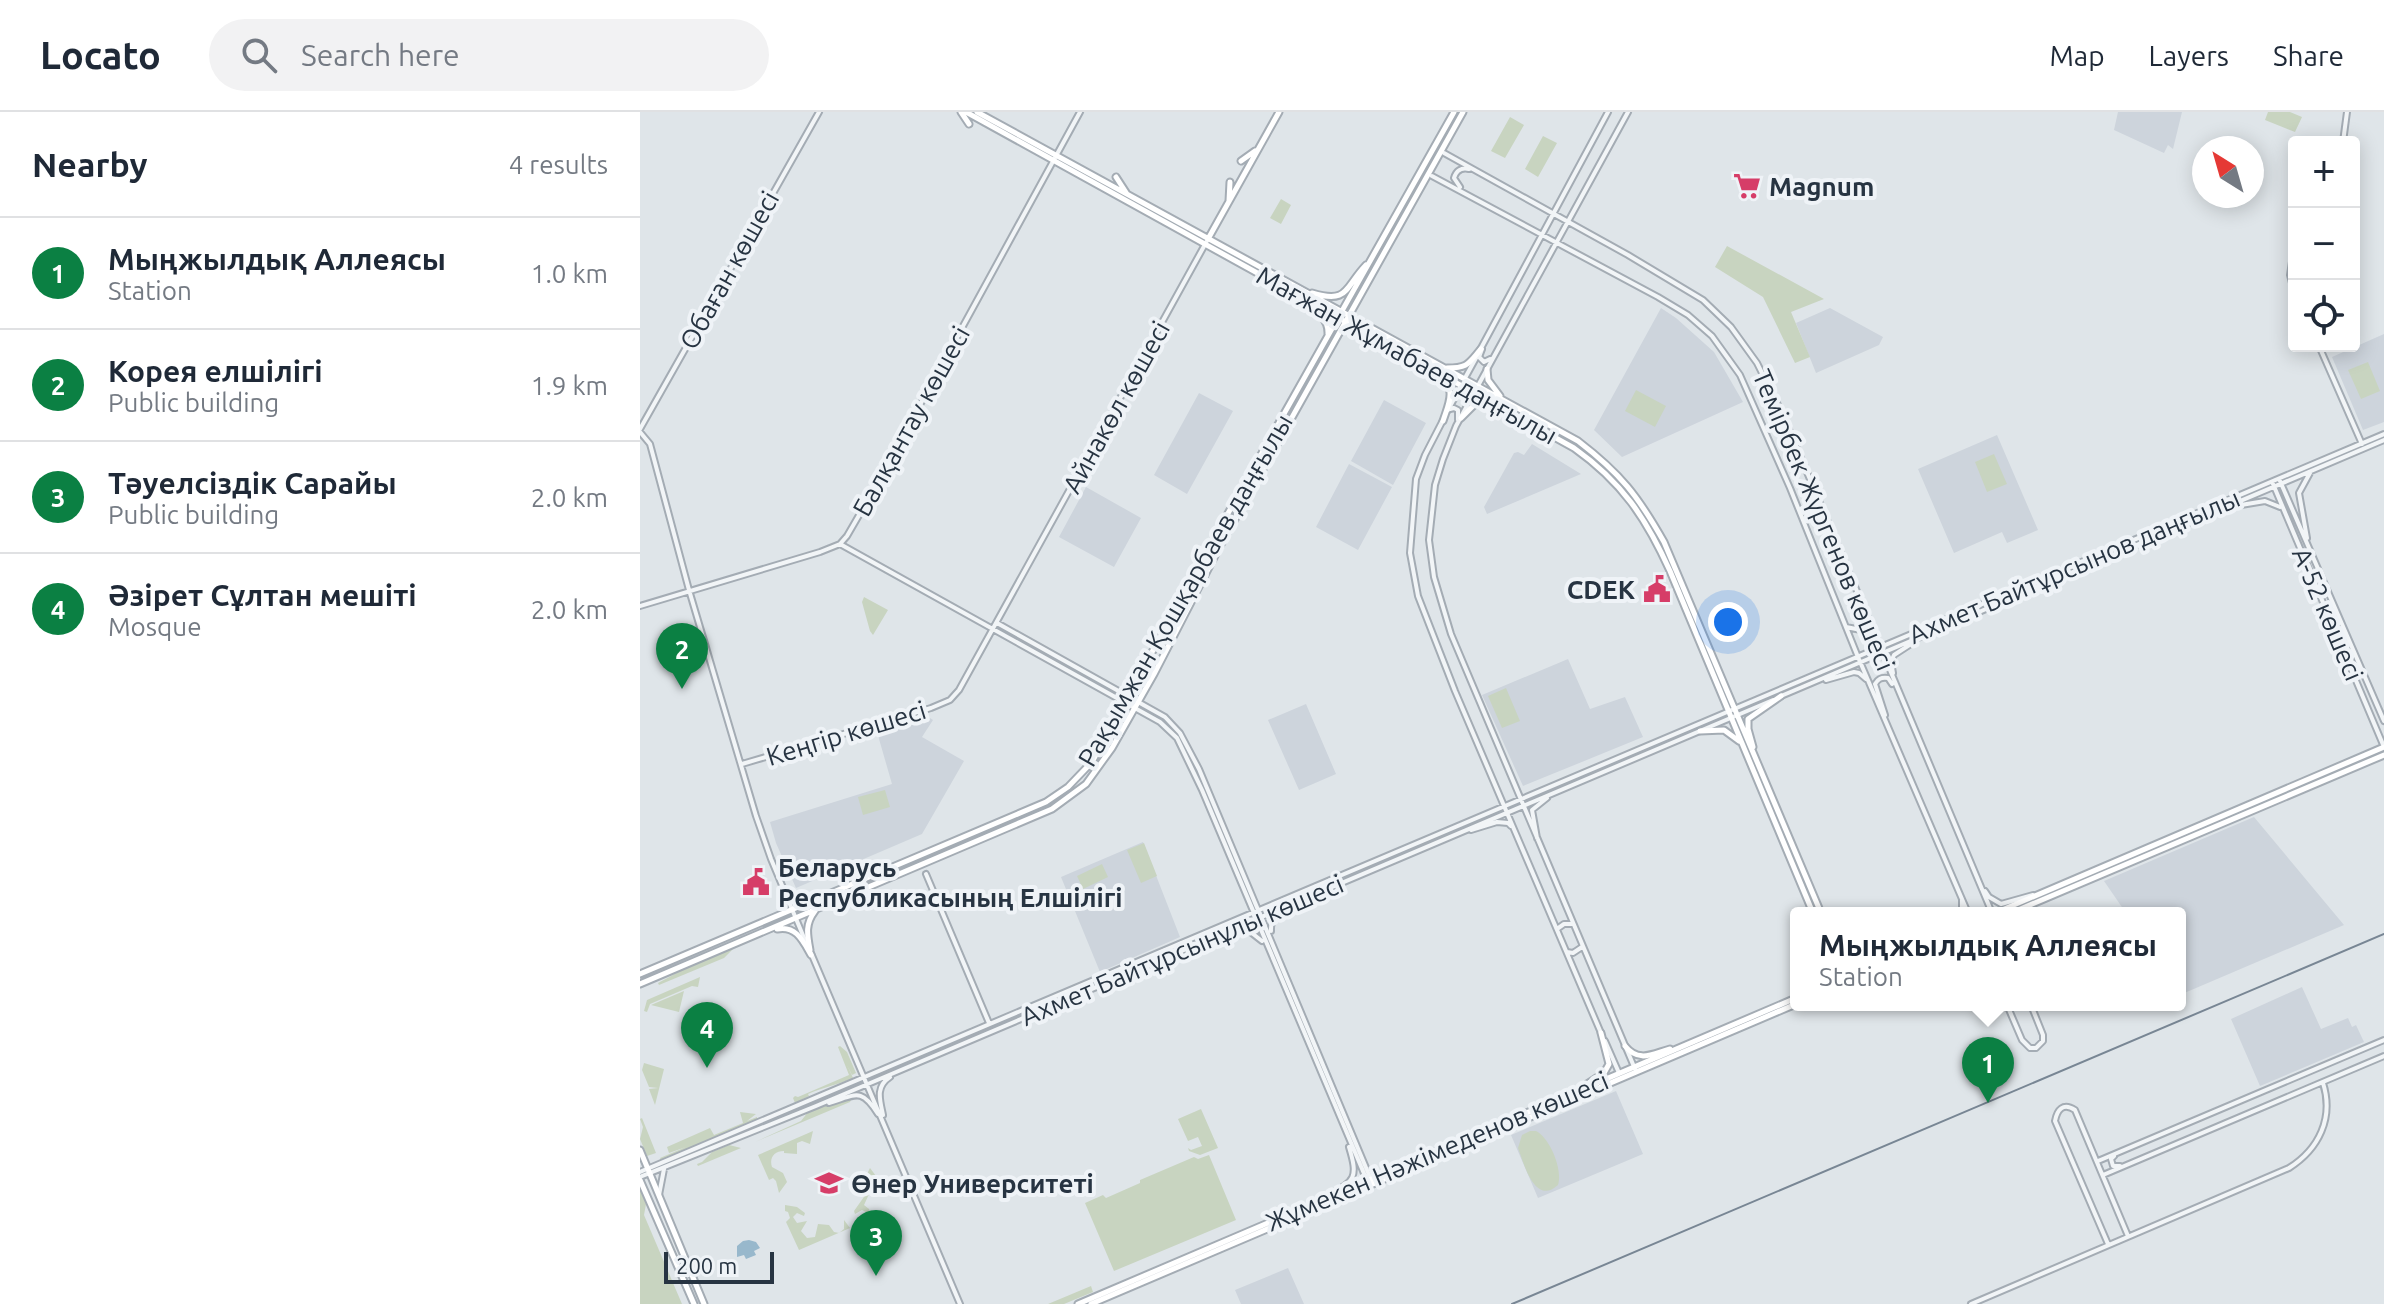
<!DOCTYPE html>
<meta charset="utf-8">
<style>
:root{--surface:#fff;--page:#f2f2f3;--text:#1f2937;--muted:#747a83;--line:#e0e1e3;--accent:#0b8043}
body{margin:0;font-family:Ubuntu,sans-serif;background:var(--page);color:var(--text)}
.controls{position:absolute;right:24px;top:24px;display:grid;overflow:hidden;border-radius:8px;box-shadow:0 4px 20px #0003}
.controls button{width:72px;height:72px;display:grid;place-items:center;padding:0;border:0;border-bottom:2px solid var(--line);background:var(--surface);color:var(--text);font:40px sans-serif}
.compass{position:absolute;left:1552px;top:24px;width:72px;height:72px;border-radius:50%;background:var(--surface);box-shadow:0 4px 20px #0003;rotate:323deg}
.scale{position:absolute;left:24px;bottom:20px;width:110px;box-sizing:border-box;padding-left:8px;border:4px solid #273442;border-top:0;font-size:22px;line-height:28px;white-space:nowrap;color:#273442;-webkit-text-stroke:6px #eff3f7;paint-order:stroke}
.you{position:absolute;left:1088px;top:510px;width:28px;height:28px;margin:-20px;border:6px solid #fff;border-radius:50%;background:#1a73e8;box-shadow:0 0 0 12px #1a73e833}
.badge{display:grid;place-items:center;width:52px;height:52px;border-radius:50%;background:var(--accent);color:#fff;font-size:26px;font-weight:700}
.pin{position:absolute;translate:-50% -66px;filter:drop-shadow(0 2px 4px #0008)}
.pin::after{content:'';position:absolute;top:42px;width:28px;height:24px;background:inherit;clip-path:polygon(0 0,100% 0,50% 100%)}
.popup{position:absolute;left:1150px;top:795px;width:396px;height:104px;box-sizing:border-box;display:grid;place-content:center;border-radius:8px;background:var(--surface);filter:drop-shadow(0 2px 6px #0005);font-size:26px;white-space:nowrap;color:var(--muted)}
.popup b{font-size:30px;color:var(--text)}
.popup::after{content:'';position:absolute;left:50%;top:100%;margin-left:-16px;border:16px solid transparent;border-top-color:var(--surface)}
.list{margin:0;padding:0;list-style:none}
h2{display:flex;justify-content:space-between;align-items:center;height:104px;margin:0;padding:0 32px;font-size:34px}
h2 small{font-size:26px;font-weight:400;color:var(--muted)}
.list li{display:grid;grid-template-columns:52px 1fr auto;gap:24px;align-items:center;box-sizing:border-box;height:112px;padding:0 32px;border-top:2px solid var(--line)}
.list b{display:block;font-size:30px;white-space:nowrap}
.list p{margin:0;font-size:26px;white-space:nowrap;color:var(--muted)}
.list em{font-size:26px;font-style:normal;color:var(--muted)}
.icon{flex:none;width:44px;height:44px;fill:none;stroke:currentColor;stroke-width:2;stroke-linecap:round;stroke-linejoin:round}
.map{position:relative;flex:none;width:1744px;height:1192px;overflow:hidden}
header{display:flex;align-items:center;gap:48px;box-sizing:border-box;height:112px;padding:0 40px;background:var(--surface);border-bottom:2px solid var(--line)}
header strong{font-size:38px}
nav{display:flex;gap:44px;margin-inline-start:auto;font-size:28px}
.search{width:560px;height:72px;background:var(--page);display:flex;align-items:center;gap:20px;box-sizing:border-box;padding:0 28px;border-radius:44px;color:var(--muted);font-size:30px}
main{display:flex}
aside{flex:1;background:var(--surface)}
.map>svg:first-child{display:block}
.built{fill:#cdd4dc}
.green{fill:#c8d4c0}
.water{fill:#98b8cc}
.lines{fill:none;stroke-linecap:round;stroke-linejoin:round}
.tertiary-casing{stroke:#a4acb4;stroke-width:8}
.secondary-casing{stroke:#a4acb4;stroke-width:9}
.tertiary{stroke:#f2f5f7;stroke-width:4}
.secondary{stroke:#fff;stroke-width:5}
.tram{stroke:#788694;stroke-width:2}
.labels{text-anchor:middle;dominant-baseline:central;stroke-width:8;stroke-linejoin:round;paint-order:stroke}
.poi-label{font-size:26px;font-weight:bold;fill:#273442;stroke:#eff3f7;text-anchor:start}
.street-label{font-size:26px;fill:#273442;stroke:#eff3f7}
</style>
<header>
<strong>Locato</strong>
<div class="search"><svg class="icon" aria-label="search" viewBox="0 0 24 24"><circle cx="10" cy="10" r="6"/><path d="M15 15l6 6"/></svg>Search here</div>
<nav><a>Map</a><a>Layers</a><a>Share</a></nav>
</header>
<main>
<aside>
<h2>Nearby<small>4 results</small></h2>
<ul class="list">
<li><span class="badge">1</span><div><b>Мыңжылдық Аллеясы</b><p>Station</p></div><em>1.0 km</em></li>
<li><span class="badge">2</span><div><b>Корея елшілігі</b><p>Public building</p></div><em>1.9 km</em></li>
<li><span class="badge">3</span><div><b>Тәуелсіздік Сарайы</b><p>Public building</p></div><em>2.0 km</em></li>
<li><span class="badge">4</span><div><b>Әзірет Сұлтан мешіті</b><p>Mosque</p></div><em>2.0 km</em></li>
</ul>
</aside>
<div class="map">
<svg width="1744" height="1192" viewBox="0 0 1744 1192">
<rect width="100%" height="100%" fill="#dfe5e9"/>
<path class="built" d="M1478,0H1542L1533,37L1528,33L1524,41L1474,18Z
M1021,196L1036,206L1074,240L1103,290L982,345L954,318Z
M1190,196L1243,225L1239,233L1176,261L1156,211Z
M1744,222V310L1723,318L1692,245Z
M559,281L593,299L547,382L514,363Z
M744,288L786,311L753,373L711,349Z
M1357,323L1398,418L1367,431L1362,420L1314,441L1278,357Z
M892,332L941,362L847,402L844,395L874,341L878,340L884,343Z
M709,352L752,375L718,438L676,415Z
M446,375L501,406L474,455L419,425Z
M928,547L950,597L985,585L1003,625L883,674L842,583Z
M666,592L696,662L659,678L628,608Z
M287,604L293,608L282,625L324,649L282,722L156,776L136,731L130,710L252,672L237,620Z
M1614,705L1704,813L1542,882L1540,879V801H1486L1464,769Z
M503,730L540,825L460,860L421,765Z
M1662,875L1681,917L1708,906L1712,915L1716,913L1724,930L1620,974L1591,907Z
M976,979L1003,1042L898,1086L871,1023Z
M648,1156L664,1192H601L595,1178Z"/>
<path class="green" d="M1628,0H1650L1662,5L1655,20L1625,8Z
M870,5L884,13L865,46L851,39Z
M903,24L917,31L898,65L885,57Z
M641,87L651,93L641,112L630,106Z
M1087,134L1184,187L1151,200L1170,245L1155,251L1123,185L1075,155Z
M1728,250L1740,279L1721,287L1708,258Z
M996,278L1026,294L1015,315L985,299Z
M1354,342L1367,372L1347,380L1335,350Z
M224,485L248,498L233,523L230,519L222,490Z
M866,576L880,609L862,616L848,584Z
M245,678L250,695L223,703L218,685Z
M504,731L517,764L501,771L487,738Z
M462,752L468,765L443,777L437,764Z
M94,836L84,846L19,873L18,871L48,855Z
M60,865L58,875L52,874L10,892L7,900L4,899L7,888Z
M44,879L39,900L11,893Z
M200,934L207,940L216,961L212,963L207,953L213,966C197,973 184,975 168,982L169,984L155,991L153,986L155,984L158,985L209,963L198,935Z
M4,951L24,957L15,993L9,977L18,976L9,975L2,958Z
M213,984L210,990L115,1030L161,1009L168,1000Z
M561,997L578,1036L560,1043L549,1039L548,1036L551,1038L562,1034L558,1025L548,1029L538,1007Z
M100,1000L116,1002L107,1009L117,1005V1007L21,1049L20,1046L46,1035L29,1041L27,1035L70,1016L74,1023L103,1011Z
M2,1006L16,1041L7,1044L0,1027L3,1015L0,1007Z
M173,1019L170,1032L162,1029L157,1031V1042L144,1041V1039C134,1039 129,1046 132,1055L143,1061L147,1070L139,1081L136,1069L133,1066L129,1068L118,1043Z
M896,1019C910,1026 923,1058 918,1073C895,1094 884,1052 878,1036L882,1023L890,1019Z
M89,1033L101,1036L58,1054L57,1052L62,1050L72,1040Z
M569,1043L596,1108L474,1159L445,1091L463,1083L466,1086L500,1071V1068L554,1045L558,1047Z
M230,1056L236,1064L232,1066L230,1080L224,1093L229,1097L233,1108L221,1112L216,1106L224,1108L226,1100L222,1098L215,1102L214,1099L226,1082V1064Z
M0,1077L6,1092L4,1103L42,1192H0Z
M145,1093L157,1095L165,1101L164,1104L157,1101L153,1105L157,1111L167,1109L161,1119L167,1126L175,1125L178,1112L189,1113L194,1120L199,1121L204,1117V1108L210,1116L159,1138L146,1110L150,1106L148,1100L145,1099Z
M451,1174L453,1180L424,1192H408Z"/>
<path class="water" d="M109,1128L116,1130L120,1136L114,1139L116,1143L106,1147L104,1143L97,1145V1134L103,1129Z"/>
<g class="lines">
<g class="tertiary-casing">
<path id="tertiary" d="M988,0L834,281L816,314L803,347L795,373L789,428L794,465L811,522L995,957
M1703,30L1707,0
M804,41L988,143L1063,188L1091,215L1117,251L1143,303L1352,801
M792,64L1018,185L1048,203L1072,224L1100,263L1150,376L1218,545L1328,801
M820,75L814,66C816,59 821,55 829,57
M1654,136L1650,163L1654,179
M1679,234L1722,332
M842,237L839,245L844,250L850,247
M840,238L968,0
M825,266L836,246
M810,297L814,296L818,298V308
M808,298L821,274
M802,310L785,343L776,367L770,441L778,484L815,579L961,921
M0,317L179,0
M0,320L10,332L49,478L116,704L131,747L167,833
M1640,369L1744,609
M1633,372L1744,635
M1595,394L1625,389L1640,395
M1667,426L1659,381L1671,359
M200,432L520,610L537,626L562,678L728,1071
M0,494L180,440L200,432L207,424L229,386L440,0
M357,511L525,605L540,621L559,657L732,1070
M1206,515L1221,518L1224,515L1227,506
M1253,561L1251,550L1254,543L1274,530
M1186,568L1214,560L1219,561L1226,567
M1141,584L1744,328
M1245,603L1235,572C1238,567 1241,565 1248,566L1252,572
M102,652L291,596L310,588L319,578L568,127
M831,718L857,710L868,711L871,714
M897,726L892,698L907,686
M286,762L349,911
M1345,779L1349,785L1361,792L1393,783
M1322,788V801
M917,817L924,812H932
M631,819C630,799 648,800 661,789
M568,829L608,818L622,829
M927,840L933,841L942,835
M171,841L320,1192
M1367,893L1382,928L1390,936H1396L1403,929V923L1391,893
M965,929L979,961
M189,991C216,983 221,975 238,1002
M243,1003C240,988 235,975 250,965
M1474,1044L1471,1047L1473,1054H1480
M1458,1049L1744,928
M0,1060L1744,322
M1463,1063L1744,944
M0,1065L176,994L1133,588
M19,1083L24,1057
M688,1083C716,1069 718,1065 709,1035
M1468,1132L1415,1009C1417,998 1423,990 1435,998L1488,1124
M1331,1192L1649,1056C1679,1037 1694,1006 1683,971"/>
</g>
<g class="secondary-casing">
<path id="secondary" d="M321,0L329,12
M326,0L934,336C982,370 1006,406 1030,459L1173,801
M337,0L938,329C981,362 998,384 1024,430L1181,801
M601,49L615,39
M476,65L487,82
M589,89L590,70
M568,127L639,0
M649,180C663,195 689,199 688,222
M672,181C709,192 704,176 726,153
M807,256C828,256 828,252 841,237
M847,257L848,268L860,284
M794,261C817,277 811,285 803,309
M821,306L837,290L849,291
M1060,619L1084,618L1099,629
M1113,635L1108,617V607L1141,584
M1355,801L1744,635
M1371,801L1744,643
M137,817C156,813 163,829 171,843
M170,838C167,822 165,812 175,799
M0,862L406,690L428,675L452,650L582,412L814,0
M0,872L412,697L446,672L472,636L514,562L580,434L823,0
M985,934C999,951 1012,942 1030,937
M947,972L964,961L969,952L961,921
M0,1038L64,1192
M0,1068L54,1192
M438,1192L1156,886
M451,1192L1156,892"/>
</g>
<use href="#tertiary" class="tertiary"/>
<use href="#secondary" class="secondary"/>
<path class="tram" d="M872,1192L1744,822"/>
</g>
<defs>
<g id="supermarket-bare" transform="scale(2.16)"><path d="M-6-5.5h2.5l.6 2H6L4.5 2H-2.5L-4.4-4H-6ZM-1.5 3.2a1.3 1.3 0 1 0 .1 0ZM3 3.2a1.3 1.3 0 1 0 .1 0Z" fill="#d63d68" stroke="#eff3f7" stroke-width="2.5" paint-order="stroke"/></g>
<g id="civic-bare" transform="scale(2.16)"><path d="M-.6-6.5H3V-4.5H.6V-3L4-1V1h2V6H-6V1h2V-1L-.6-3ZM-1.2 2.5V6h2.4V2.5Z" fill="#d63d68" stroke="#eff3f7" stroke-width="2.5" paint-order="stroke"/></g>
<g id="university-bare" transform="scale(2.16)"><path d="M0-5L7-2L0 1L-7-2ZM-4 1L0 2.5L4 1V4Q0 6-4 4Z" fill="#d63d68" stroke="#eff3f7" stroke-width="2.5" paint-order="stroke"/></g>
</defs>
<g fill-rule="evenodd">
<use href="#supermarket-bare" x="1107" y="74"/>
<use href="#civic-bare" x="1017" y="477"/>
<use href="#civic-bare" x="116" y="770"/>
<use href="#university-bare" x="189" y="1071"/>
</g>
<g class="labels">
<g class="poi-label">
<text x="1129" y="74">Magnum</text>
<text x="995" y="477" text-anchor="end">CDEK</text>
<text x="138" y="755">Беларусь<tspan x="138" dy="30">Республикасының Елшілігі</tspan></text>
<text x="211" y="1071">Өнер Университеті</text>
</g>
<g class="street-label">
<text transform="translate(89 158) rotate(-61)">Обаған көшесі</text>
<text transform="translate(767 243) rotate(29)">Мағжан Жұмабаев даңғылы</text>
<text transform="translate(476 295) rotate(-61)">Айнакөл көшесі</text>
<text transform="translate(271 309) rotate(-61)">Балқантау көшесі</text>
<text transform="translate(1184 408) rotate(67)">Темірбек Жүргенов көшесі</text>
<text transform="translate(1434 454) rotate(-23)">Ахмет Байтұрсынов даңғылы</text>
<text transform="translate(545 478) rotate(-60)">Рақымжан Қошқарбаев даңғылы</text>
<text transform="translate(1688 502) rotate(67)">А-52 көшесі</text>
<text transform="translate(206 621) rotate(-17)">Кеңгір көшесі</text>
<text transform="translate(542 838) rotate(-23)">Ахмет Байтұрсынұлы көшесі</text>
<text transform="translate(797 1039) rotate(-23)">Жұмекен Нәжімеденов көшесі</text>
</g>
</g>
</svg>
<div class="controls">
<button>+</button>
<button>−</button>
<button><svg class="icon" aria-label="locate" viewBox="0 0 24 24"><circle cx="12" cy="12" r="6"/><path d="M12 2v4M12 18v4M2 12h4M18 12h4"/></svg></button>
</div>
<svg class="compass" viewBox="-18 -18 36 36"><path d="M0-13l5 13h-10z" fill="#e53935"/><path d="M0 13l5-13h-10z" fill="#747a83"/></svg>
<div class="scale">200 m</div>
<div class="you"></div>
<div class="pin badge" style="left:1348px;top:991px">1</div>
<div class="popup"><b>Мыңжылдық Аллеясы</b>Station</div>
<div class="pin badge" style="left:42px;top:577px">2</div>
<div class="pin badge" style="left:236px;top:1164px">3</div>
<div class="pin badge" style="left:67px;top:956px">4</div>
</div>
</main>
